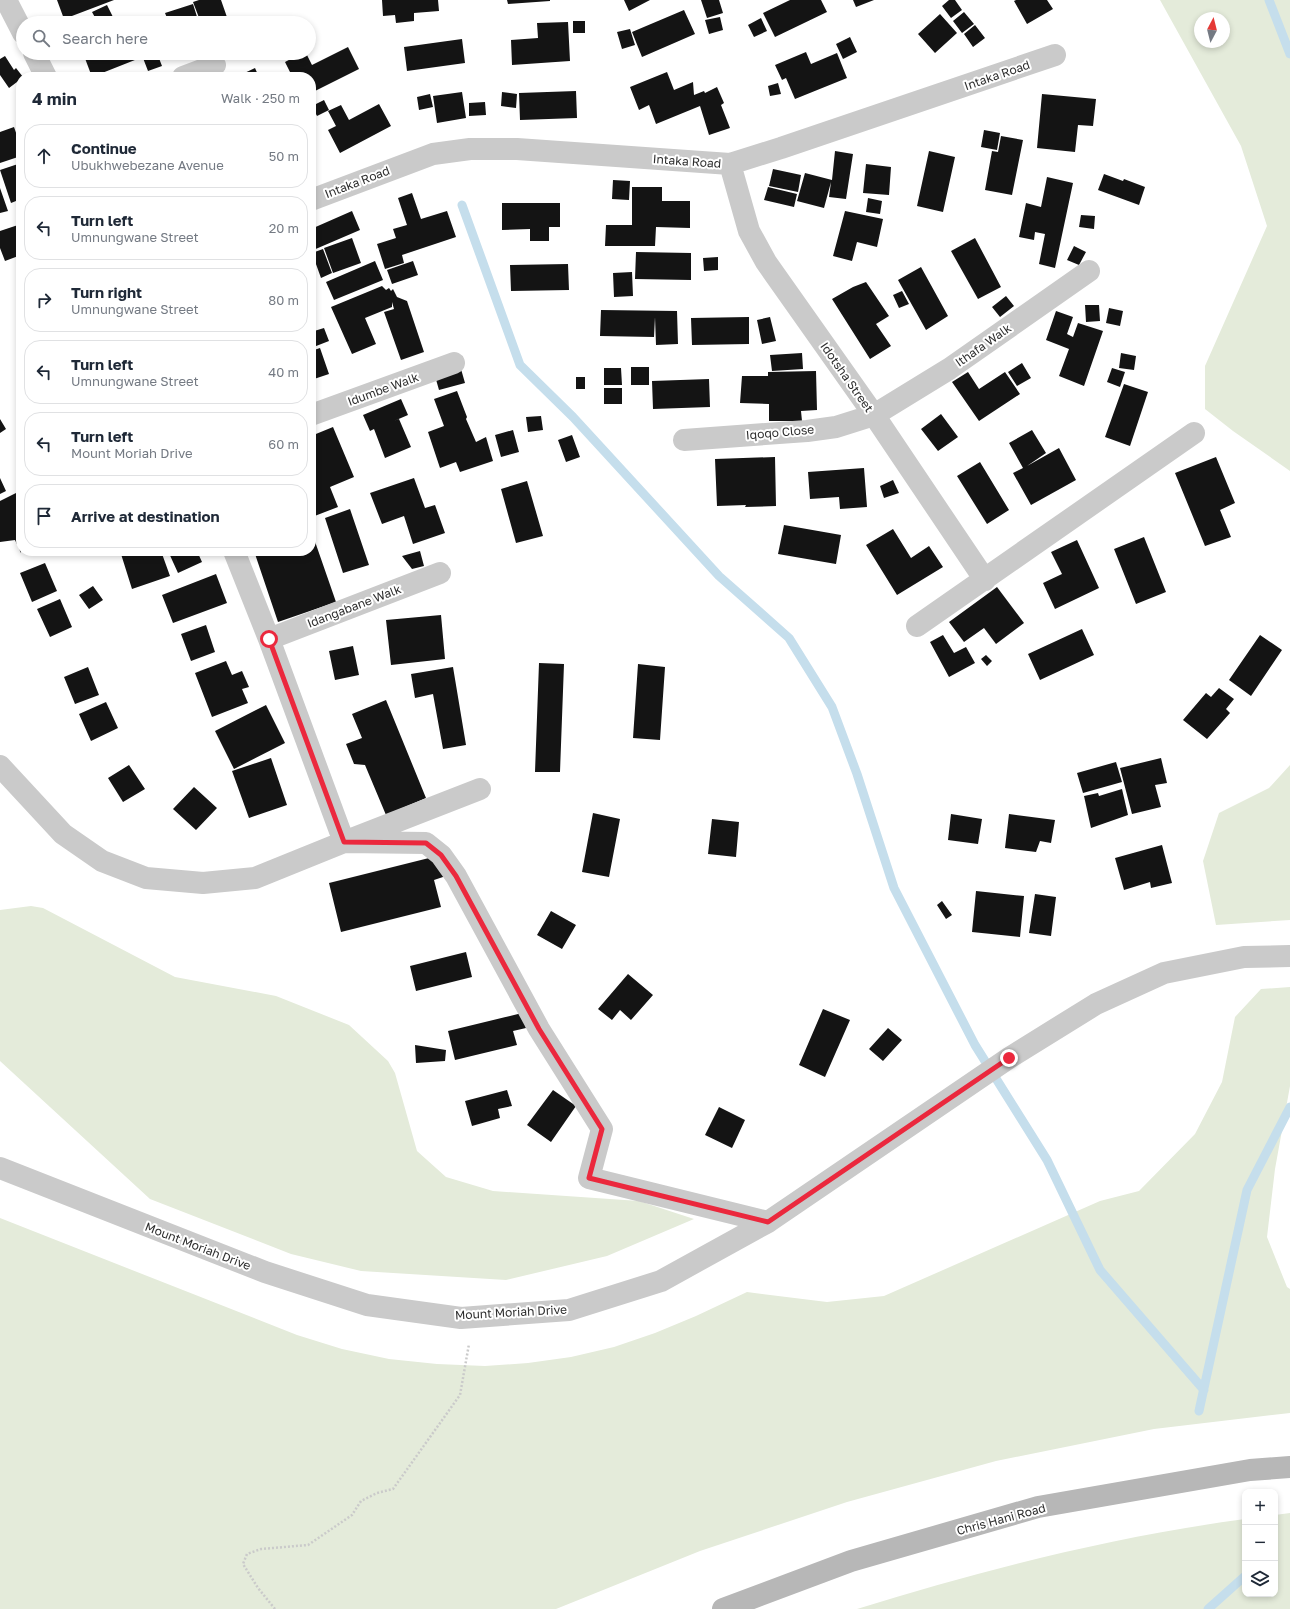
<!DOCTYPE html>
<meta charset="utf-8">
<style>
:root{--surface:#fff;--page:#f2f2f3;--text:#1f2937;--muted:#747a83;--line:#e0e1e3}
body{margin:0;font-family:"Golos Text",sans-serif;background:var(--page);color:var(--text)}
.controls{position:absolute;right:12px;bottom:12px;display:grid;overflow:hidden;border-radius:8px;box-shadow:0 2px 6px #0003}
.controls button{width:36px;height:36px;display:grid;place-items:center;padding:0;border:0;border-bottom:1px solid var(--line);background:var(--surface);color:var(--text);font:20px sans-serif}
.compass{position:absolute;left:1194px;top:12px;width:36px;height:36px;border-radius:50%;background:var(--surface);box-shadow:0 2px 6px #0003;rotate:7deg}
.stop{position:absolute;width:12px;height:12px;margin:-9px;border:3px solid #eb283d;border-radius:50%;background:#fff}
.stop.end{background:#eb283d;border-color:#fff;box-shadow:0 1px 4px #0008}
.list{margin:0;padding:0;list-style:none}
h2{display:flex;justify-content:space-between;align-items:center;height:52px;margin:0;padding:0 16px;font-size:17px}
h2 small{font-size:13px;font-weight:400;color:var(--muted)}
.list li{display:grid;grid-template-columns:26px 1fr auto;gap:12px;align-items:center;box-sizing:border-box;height:64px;margin:0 8px 8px;padding:0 8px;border:1px solid var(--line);border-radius:16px}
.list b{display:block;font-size:15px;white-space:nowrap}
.list p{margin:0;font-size:13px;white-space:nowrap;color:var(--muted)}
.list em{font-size:13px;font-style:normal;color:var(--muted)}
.icon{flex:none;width:22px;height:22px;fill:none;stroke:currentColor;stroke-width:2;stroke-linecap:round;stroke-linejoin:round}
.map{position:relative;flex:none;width:1290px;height:1609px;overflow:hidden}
.search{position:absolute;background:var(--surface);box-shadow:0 2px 6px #0003;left:16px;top:16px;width:300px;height:44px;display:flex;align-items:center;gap:10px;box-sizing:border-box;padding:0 14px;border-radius:22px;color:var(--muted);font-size:15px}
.panel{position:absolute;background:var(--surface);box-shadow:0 2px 6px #0003;left:16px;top:72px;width:300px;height:484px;border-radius:16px}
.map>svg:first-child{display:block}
.green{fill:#e4ebda;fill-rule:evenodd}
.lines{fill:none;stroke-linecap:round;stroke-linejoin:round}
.stream{stroke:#c5deec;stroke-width:9}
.building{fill:#141414}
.path{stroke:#cacaca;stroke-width:2.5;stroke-dasharray:2 2;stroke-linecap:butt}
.minor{stroke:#cacaca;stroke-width:22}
.secondary{stroke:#b7b7b7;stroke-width:22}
.route{stroke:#eb283d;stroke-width:5}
.labels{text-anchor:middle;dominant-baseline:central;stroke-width:4;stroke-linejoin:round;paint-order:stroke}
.street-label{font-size:12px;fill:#2d2d2d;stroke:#fff}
</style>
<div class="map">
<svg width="1290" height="1609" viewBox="0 0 1290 1609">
<rect width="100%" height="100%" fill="#fff"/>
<path class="green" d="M1160,0H1290V471L1233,431L1205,409V366L1267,226L1241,146ZM1200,18H1224V42H1200Z
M1290,765V920L1216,925L1203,861L1219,813L1269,788Z
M31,906L43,908L175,977L276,996L349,1025L388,1061L395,1073L417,1151L446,1177L493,1191L639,1201L694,1219L607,1256L506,1280L361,1271L291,1254L150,1199L0,1061V910Z
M1290,987V1086L1275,1169L1267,1237L1287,1287L1290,1289V1413L1154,1429L996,1461L847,1502L700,1551L556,1609H0V1218L297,1335L342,1349L389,1359L437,1364L485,1366L528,1363L571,1357L614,1347L655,1333L696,1316L747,1292L827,1302L884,1296L1100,1201L1139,1191L1195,1134L1222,1082L1235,1017L1261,989Z
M1290,1513V1609H857C986,1569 1112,1537 1245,1519V1594H1275V1515Z"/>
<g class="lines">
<path class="stream" d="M1269,0L1290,54
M462,205L520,365L573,417L719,576L789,638L832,707L857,774L894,888L975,1045L1047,1160L1100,1270L1204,1390
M1199,1411L1247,1190L1290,1107
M1208,1609L1245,1576"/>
</g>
<path class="building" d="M57,0H114L64,19Z
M199,0H221L228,20L220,23H201L193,2Z
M382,0H438L439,11L414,13V21L396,23L395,15L383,16Z
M507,0H550V1L508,4Z
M624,0H650L629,11Z
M701,0H719L723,13L707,18Z
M790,0H821L827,12L775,37L763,13Z
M853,0H874L856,7Z
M949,0H955L962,10L951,18L942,6Z
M1016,0H1047L1053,9L1027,24L1014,1Z
M193,4L199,23H169L165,13Z
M107,5L113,17L98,23L92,12Z
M684,10L695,34L642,57L632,32Z
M964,12L974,24L962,33L953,21Z
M940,14L957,33L935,53L918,34Z
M129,16L132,23H110Z
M720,17L723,30L709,34L705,20Z
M761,18L767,31L754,37L748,25Z
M573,21H585V33H573Z
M568,22L570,61L512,65L511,40L538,38L537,23Z
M975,25L985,38L973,47L964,34Z
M630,29L635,45L622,49L617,32Z
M850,37L857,52L843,59L836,44Z
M462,39L465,63L407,71L404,47Z
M348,47L359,69L311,93V77H301L299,73L292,76L285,62L302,53H306L312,65Z
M806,52L811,64L837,53L847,78L795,99L786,78L782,80L775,65Z
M83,53H144L145,56L92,77Z
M157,53L162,66L148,71L143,58Z
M5,56L14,70L16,68L23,77H21V79L9,88L0,75V59Z
M255,68L259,77H236Z
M667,72L674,90L693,82L694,95L704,91L705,93L717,87L724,103L721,105L730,128L709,135L700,106L656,124L649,105L639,110L630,87Z
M778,83L781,94L770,96L768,86Z
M576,91L577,118L520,120L519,93Z
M462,92L466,118L437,123L433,96Z
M502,92L517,94L516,108L501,106Z
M430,94L433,107L419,110L417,97Z
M1042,94L1096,99L1093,126L1078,125L1075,152L1037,148Z
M324,100L329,110L317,116L312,106Z
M485,102L486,115L469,116V103Z
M379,104L391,126L340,153L328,130L336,126L328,111L341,105L349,120Z
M14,127L21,147V156L0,163V132Z
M984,130L1000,133L997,150L981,147Z
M1001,136L1023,140L1012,195L985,190L992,151L998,152Z
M835,151L853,154L846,199L829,197L831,182L824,208L797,201L805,173L832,180Z
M929,151L955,157L943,212L917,206Z
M21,163V199L11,203L0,170Z
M866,164L891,167L889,195L863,193Z
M773,169L801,175L798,192L769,186Z
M1104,174L1123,181L1124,179L1145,187L1139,205L1098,190Z
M1047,177L1073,183L1055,268L1039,264L1045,234L1035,232L1034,240L1019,237L1026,203L1041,207Z
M613,180L630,181L629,200L612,199Z
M632,187H662V201H690V228L656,227L655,246H605L606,225H632Z
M768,187L797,194L794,207L764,200Z
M0,188L8,211L0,213Z
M412,193L421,219L447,211L456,237L402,255L404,263L385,269L377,244L396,238L393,229L407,225L398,198Z
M868,198L882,201L880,214L866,212Z
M502,203H560V227H549V241H530V229L502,230Z
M352,211L360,230L311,251V229Z
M845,211L883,219L877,247L857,242L852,261L833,256Z
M1081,215L1095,216L1094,229L1079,227Z
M18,225L21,233V255L5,261L0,248V231Z
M352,238L361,263L333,273L324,248Z
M975,238L1001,287L978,299L951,251Z
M1074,246L1086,252L1079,265L1067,260Z
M323,249L332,273L321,278L312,253Z
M636,252L691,253V280L635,279Z
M718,257V270L704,271L703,258Z
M375,261L383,280L334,300L326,282Z
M413,261L418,275L392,284L387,270Z
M568,264L569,290L511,291L510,265Z
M921,267L948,316L926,330L898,280Z
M632,272L633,296L614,297L613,273Z
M866,282L889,316L876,324L891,346L870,359L832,299L853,287Z
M382,286L386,290L389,288L391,291L393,289L397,297L407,301L424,352L401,360L384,312L394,309L392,302V307L365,318L376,344L352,354L331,307Z
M902,291L909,304L899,308L893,295Z
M1006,296L1014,306L1000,317L992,307Z
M1085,305H1099L1100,321L1086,322Z
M1109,308L1123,311L1120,326L1106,323Z
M601,310L677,311L678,344L656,345L655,317L654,337L600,336Z
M1056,311L1073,317L1067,334L1073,337L1078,323L1103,331L1084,386L1059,376L1069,349L1046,340Z
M749,317V344L692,345L691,318Z
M770,317L776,341L762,344L757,320Z
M324,328L329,341L311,348V332Z
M320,348L329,374L311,380V351Z
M802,353L803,369L772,371L770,355Z
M1121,353L1136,356L1134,370L1119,368Z
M1022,363L1031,378L1017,386L1008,372Z
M631,367H649V385H631Z
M604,368H621L622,385H604Z
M1112,368L1125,372L1120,387L1107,382Z
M461,369L465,383L439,390L435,376Z
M816,371L817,410L801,411L802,421H769V404L740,403L742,376H768V372Z
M968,372L979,389L1005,372L1020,394L979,421L952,382Z
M576,377H585V389H576Z
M709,379L710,407L653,409L652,381Z
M1124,384L1148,392L1130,446L1105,437Z
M604,388H622V404H604Z
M457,391L467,417L466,419L476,442L486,437L493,461L460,472L456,462L440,468L428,432L444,426L434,399Z
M401,399L408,415L394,421L399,419L411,447L385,458L374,429L370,431L363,415Z
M941,414L958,437L938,451L921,429Z
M541,416L543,430L528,432L526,417Z
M0,419L6,429L0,433Z
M333,427L354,477L330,487L338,507L312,517L311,436Z
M513,430L519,452L501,457L495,435Z
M1032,430L1046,453L1027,466L1059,448L1076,480L1031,505L1013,473L1023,468L1009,443Z
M572,435L580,457L566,462L558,440Z
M775,457L776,506L745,507L746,505L717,506L715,459Z
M1216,457L1235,503L1220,510L1231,537L1205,546L1175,473Z
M980,462L1009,510L987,524L957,476Z
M864,468L867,507L840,509L839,497L810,499L808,472Z
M0,478L6,491L0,494Z
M414,478L425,508L435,505L445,533L413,544L404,516L382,524L370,493Z
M893,480L899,493L884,498L880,486Z
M527,481L543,536L516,543L501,489Z
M16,493L21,503V553L15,540L0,542V501Z
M350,509L369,565L343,573L325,518Z
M784,525L841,535L836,564L778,554Z
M893,529L911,558L929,546L943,567L897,595L866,545Z
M311,530L336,602L278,622L254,551H311Z
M1144,537L1166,592L1136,604L1114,549Z
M1077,540L1099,588L1055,609L1043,583L1062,574L1051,552Z
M130,551H161L170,576L132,589L121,554Z
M168,551H197L202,562L178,573Z
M420,551L424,566L412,569L402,556Z
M45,563L57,591L32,602L20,573Z
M216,574L227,603L173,623L162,595Z
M93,586L103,600L89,609L79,595Z
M997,587L1024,623L996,644L984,628L964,642L949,622Z
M60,599L72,627L50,637L37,609Z
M441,615L445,659L391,665L386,620Z
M206,625L215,652L191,661L181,634Z
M1082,629L1094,655L1040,680L1028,654Z
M943,635L954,653L966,647L975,663L949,677L930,642Z
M1260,635L1282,650L1251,696L1229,680Z
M353,646L359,675L335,680L329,651Z
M986,655L992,661L987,666L981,659Z
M226,661L232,675L242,671L249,687L242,689L248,703L212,717L195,673Z
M539,663L564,664L560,772H535Z
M638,664L665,667L660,740L633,738Z
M88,667L99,695L75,704L64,677Z
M453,667L466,745L443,749L433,694L415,698L411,674Z
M1219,688L1234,699L1226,709L1230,713L1207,739L1183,720L1206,693L1211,697Z
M386,700L426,798L386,815L365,765L354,764L346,744L362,738L352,714Z
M106,702L118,728L91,741L79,714Z
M266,705L285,743L234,769L215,731Z
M271,758L287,805L249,818L232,771Z
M1161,758L1167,783L1155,785L1161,807L1132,814L1120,768Z
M1116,762L1122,782L1083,793L1077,773Z
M129,765L145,789L123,802L108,778Z
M194,787L217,808L196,830L173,809Z
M1122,789L1128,815L1091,828L1084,796L1098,793L1099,796Z
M593,813L620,819L609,877L582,872Z
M951,814L982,819L978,844L948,840Z
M1009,814L1055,820L1051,843L1040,841L1036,852L1005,848Z
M712,819L739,822L736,857L708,854Z
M1162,845L1172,883L1151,888L1150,882L1124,890L1115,858Z
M441,855L446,876L434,880L441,907L341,932L329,883Z
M976,891L1024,896L1020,937L972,932Z
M1035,894L1056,897L1051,936L1029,933Z
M942,901L952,915L946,919L937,905Z
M551,911L576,925L562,949L537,935Z
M466,952L472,977L416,991L410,966Z
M628,974L653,995L631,1020L620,1010L612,1020L598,1009Z
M823,1009L850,1020L825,1077L799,1065Z
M522,1013L526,1028L513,1031L517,1045L455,1060L448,1031Z
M888,1028L902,1040L883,1061L869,1049Z
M415,1045L446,1050L445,1061L416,1063Z
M507,1090L512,1106L498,1109L500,1118L472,1126L465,1101Z
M553,1090L576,1106L551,1142L527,1125Z
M719,1107L745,1120L732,1148L705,1135Z"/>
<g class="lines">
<path class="path" d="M275,1609L258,1588L243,1564L247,1554L261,1549L308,1545L352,1515L361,1501L377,1493L393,1489L460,1395L469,1344"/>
<path class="minor" d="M6,0L23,33
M34,53L46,77
M183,77L215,65
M730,164L749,231L766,262L874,415L985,580
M311,200L433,154L470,149H517L730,164L781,148L1055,55
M311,415L454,363
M684,440L807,431L836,427L874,415L949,369L1089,271
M234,551L269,639L344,842L426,843L441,855L456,876L539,1029L602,1129L589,1178L768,1222
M917,626L1194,433
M269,639L440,573
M0,766L63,834L102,861L146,878L203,883L255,878L344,842L480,789
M0,1168L265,1272L367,1305L461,1318L569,1310L661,1281L768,1222L1009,1058L1096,1004L1164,973L1244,957L1290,956"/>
<path class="secondary" d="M723,1609L851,1561L1038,1507L1250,1470L1290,1467"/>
</g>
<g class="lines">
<path class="route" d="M269,639L344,842L426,843L441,855L456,876L539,1029L602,1129L589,1178L768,1222L1009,1058"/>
</g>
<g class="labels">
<g class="street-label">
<text transform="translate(997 75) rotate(-19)">Intaka Road</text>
<text transform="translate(687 161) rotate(4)">Intaka Road</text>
<text transform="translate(357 182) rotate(-21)">Intaka Road</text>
<text transform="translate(983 345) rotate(-35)">Ithafa Walk</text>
<text transform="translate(847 377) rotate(55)">Idotsha Street</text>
<text transform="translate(383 389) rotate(-20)">Idumbe Walk</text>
<text transform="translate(780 432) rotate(-5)">Iqoqo Close</text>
<text transform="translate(354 606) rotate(-21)">Idangabane Walk</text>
<text transform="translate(198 1246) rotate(21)">Mount Moriah Drive</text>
<text transform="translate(511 1312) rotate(-3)">Mount Moriah Drive</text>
<text transform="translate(1001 1519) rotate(-15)">Chris Hani Road</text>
</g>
</g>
</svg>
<div class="controls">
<button>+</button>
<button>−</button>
<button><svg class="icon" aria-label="layers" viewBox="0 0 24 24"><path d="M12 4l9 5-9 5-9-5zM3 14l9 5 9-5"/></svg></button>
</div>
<svg class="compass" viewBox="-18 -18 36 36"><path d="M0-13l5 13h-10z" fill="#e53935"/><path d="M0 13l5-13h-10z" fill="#747a83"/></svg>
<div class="stop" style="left:269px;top:639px"></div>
<div class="stop end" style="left:1009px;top:1058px"></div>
<div class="search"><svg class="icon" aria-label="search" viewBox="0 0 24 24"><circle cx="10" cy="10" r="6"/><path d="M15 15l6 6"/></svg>Search here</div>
<section class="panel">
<h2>4 min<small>Walk · 250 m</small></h2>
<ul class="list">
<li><svg class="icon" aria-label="ahead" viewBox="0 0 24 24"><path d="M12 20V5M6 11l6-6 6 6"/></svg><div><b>Continue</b><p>Ubukhwebezane Avenue</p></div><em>50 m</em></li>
<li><svg class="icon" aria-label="left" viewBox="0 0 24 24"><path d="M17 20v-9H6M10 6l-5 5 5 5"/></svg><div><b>Turn left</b><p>Umnungwane Street</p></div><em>20 m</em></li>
<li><svg class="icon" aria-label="right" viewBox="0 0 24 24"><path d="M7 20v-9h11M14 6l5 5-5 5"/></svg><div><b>Turn right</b><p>Umnungwane Street</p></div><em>80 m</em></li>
<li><svg class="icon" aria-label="left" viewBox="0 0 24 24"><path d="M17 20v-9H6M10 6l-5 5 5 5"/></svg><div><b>Turn left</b><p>Umnungwane Street</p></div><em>40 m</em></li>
<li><svg class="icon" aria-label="left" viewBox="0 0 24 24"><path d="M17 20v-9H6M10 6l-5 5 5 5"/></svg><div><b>Turn left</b><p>Mount Moriah Drive</p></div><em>60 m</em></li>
<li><svg class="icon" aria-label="arrive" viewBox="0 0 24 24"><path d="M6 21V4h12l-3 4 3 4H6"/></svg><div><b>Arrive at destination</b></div></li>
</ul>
</section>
</div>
